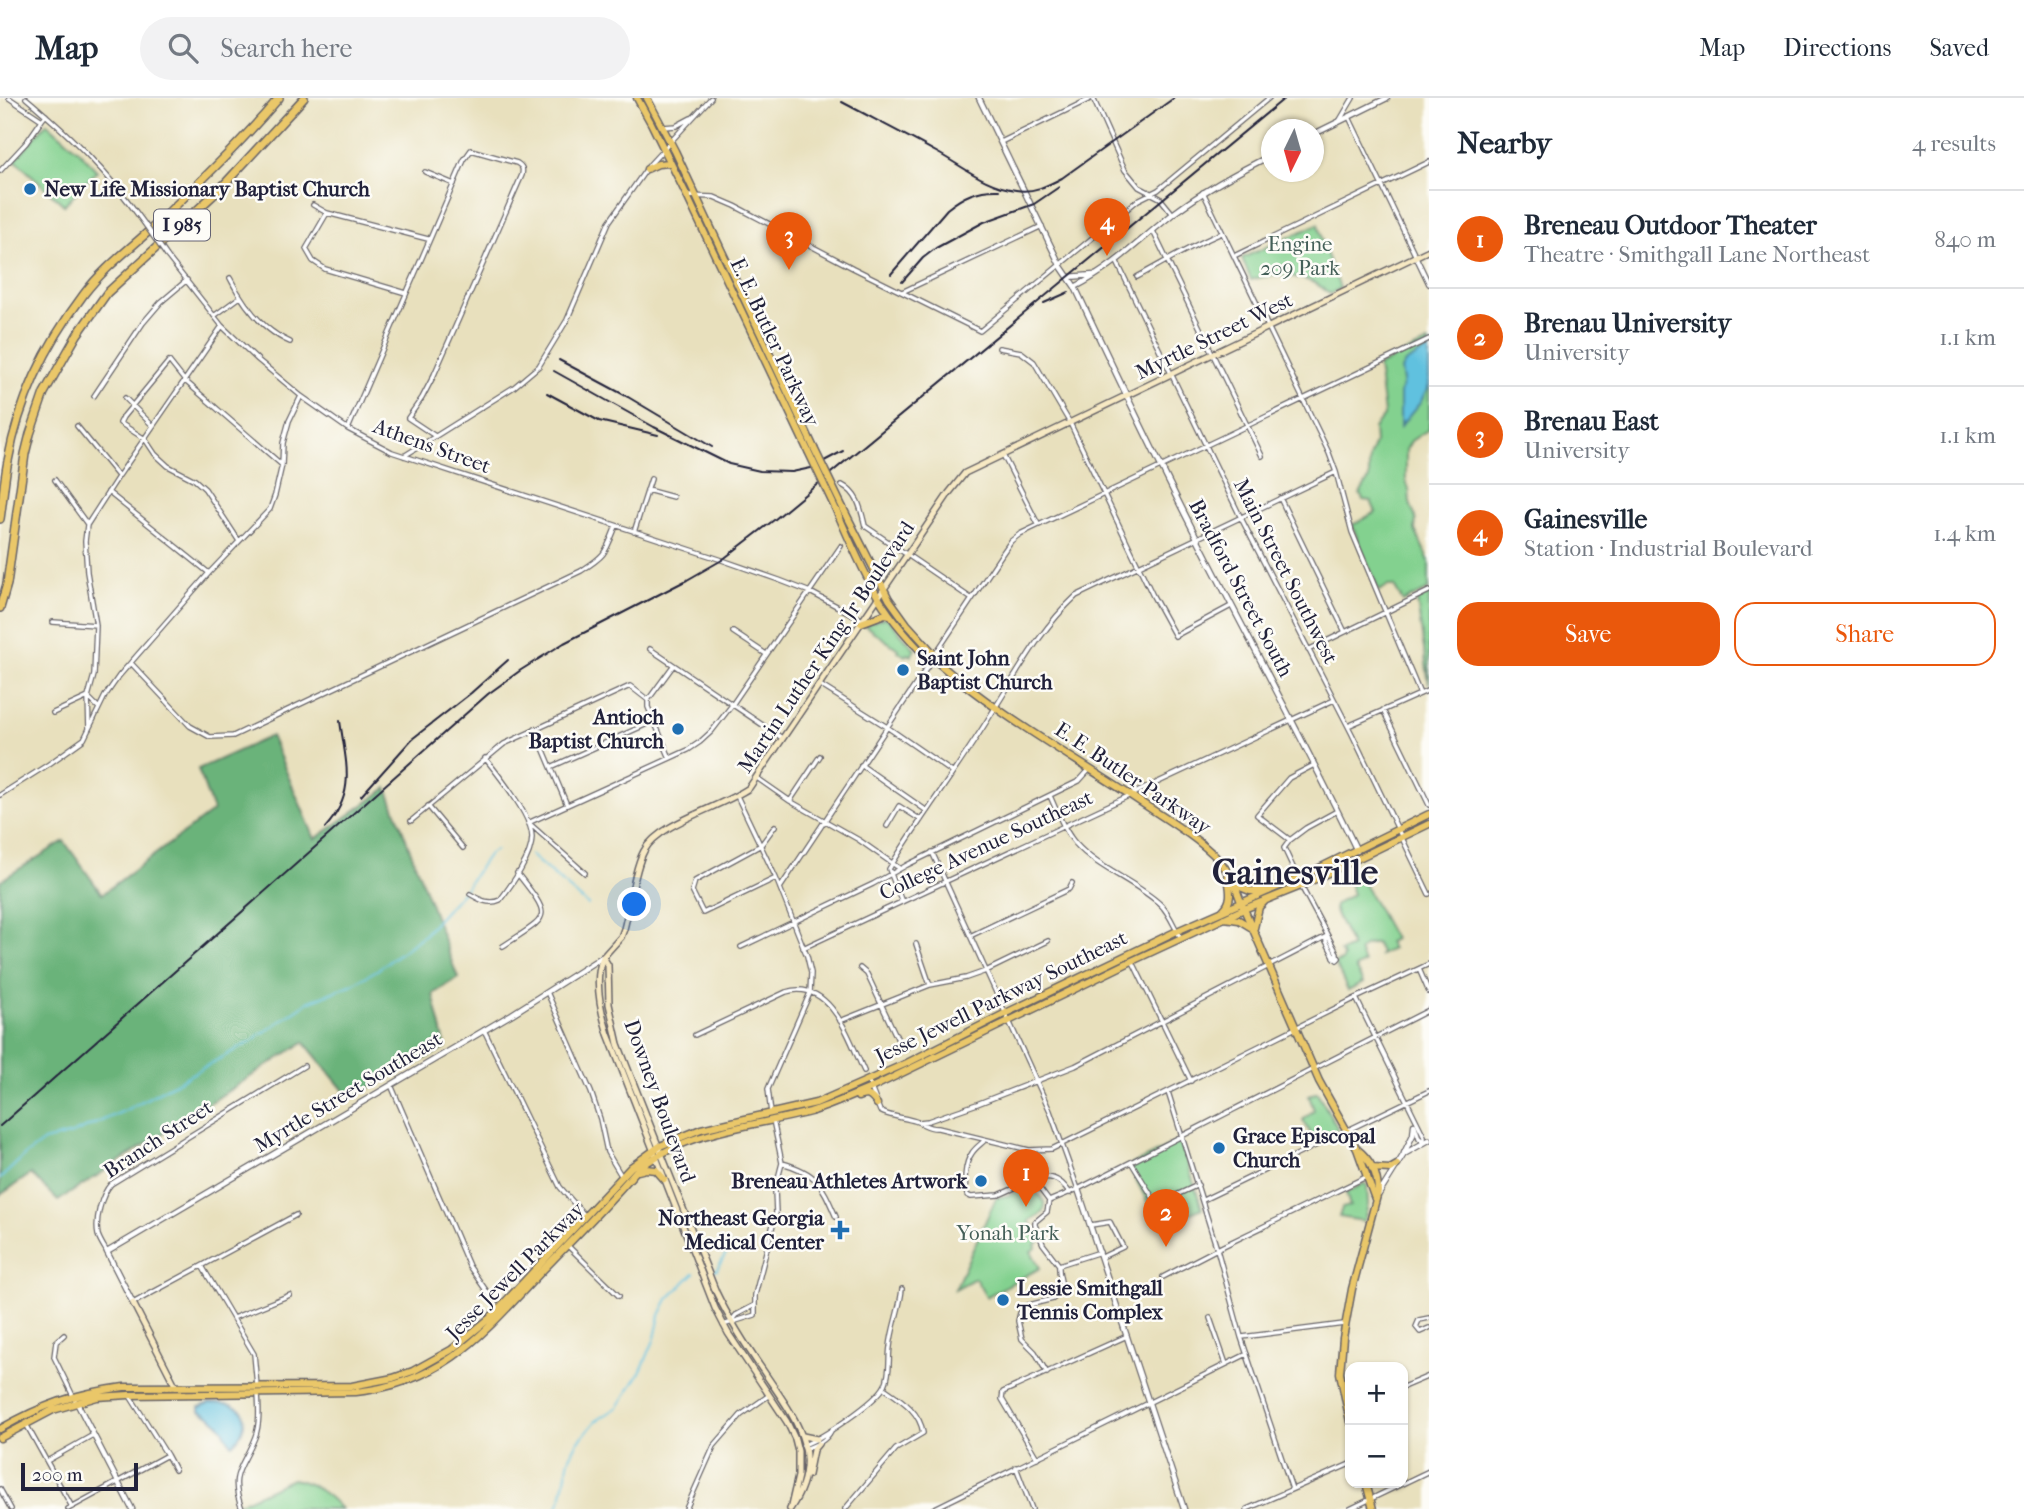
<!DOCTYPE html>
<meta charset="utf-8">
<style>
:root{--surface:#fff;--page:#f2f2f3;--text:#1f2937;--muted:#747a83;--line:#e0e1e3;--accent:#ea580c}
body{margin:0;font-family:"IM FELL French Canon",serif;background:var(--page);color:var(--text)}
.controls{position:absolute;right:21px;bottom:21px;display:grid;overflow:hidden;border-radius:14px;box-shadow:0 2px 5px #0004}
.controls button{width:63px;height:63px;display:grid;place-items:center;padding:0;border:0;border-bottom:2px solid var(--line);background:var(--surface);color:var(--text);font:35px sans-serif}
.compass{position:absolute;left:1261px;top:21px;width:63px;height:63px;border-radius:50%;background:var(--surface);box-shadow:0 2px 5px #0004;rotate:185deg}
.scale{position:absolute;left:21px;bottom:18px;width:117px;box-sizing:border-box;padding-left:7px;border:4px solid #22223b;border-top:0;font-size:19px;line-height:24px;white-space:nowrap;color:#22223b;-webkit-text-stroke:5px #fdfcf7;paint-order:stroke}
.you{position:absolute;left:635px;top:807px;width:24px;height:24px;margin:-18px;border:5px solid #fff;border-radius:50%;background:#1a73e8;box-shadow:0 0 0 10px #1a73e833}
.badge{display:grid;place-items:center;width:46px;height:46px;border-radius:50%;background:var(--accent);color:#fff;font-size:23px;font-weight:700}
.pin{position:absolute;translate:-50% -58px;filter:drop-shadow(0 2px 4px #0008)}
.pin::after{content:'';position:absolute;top:37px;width:24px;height:21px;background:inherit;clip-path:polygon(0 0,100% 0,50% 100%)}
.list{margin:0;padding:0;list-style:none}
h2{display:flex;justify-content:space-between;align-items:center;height:91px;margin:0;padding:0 28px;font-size:30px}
h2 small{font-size:23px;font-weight:400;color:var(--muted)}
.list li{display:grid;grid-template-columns:46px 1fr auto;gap:21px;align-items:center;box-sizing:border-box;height:98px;padding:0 28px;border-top:2px solid var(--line)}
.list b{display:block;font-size:26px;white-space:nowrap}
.list p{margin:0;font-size:23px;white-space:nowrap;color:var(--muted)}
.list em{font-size:23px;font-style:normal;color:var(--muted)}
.actions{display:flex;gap:14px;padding:21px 28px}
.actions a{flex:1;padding:16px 0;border:2px solid var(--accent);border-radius:21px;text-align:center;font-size:24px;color:var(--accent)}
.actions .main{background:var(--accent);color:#fff}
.icon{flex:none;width:38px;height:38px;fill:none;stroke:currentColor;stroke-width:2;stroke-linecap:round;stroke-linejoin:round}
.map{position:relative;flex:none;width:1429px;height:1411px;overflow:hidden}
header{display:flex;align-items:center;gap:42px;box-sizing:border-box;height:98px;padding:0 35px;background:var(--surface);border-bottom:2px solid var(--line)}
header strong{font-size:33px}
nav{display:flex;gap:38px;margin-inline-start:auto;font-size:24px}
.search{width:490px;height:63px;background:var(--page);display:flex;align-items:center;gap:18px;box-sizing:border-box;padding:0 24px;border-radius:38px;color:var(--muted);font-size:26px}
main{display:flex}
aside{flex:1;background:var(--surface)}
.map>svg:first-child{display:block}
.green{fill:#83d18f;stroke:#527a65;stroke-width:2}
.forest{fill:#6ab37a;stroke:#466a5a;stroke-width:2}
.water{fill:#61c1df;stroke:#42728d;stroke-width:2}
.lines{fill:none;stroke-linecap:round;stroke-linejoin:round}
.stream{stroke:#61c1df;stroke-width:2}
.minor-casing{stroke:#676468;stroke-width:6}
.tertiary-casing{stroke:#676468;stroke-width:7}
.secondary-casing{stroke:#676468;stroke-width:8}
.primary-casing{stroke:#676468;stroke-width:9}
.trunk-casing{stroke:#676468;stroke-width:9}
.motorway-casing{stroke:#676468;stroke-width:10}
.minor{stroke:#fff;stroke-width:3.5}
.tertiary{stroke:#fff;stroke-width:4.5}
.secondary{stroke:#f7e9c3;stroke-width:5}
.primary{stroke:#eac769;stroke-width:6}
.trunk{stroke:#eac769;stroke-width:6}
.motorway{stroke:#eac769;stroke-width:7}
.rail{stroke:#22223b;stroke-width:2}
.minor-bridge-casing{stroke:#676468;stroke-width:6;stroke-linecap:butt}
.trunk-bridge-casing{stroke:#676468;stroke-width:9;stroke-linecap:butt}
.minor-bridge{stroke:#fff;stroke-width:3.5}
.trunk-bridge{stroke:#eac769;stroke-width:6}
.poi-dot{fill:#1f6fb2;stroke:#fdfcf7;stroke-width:2.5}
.labels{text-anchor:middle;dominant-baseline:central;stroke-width:5;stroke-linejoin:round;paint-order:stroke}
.shield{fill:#fdfcf7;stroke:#646373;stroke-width:2}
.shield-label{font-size:19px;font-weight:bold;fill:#22223b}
.poi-label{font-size:21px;font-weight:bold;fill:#22223b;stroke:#fdfcf7;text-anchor:start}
.park-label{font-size:21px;fill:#445f58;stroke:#fdfcf7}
.street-label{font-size:21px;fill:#22223b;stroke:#fdfcf7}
.town-label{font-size:35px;font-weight:bold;fill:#22223b;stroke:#fdfcf7}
</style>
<header>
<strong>Map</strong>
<div class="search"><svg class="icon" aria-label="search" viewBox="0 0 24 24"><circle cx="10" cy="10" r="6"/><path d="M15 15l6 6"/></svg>Search here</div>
<nav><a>Map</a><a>Directions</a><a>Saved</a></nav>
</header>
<main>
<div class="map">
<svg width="1429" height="1411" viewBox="0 0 1429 1411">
<rect width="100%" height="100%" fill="#fdfcf7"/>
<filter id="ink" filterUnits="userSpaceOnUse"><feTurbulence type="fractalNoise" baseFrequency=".0143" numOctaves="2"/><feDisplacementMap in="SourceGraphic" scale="14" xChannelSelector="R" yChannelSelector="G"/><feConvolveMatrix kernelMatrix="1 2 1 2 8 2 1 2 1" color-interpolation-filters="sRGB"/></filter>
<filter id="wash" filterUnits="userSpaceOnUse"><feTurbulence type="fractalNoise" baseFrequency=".00686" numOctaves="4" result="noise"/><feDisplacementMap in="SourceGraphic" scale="28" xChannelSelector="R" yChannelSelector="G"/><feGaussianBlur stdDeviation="1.57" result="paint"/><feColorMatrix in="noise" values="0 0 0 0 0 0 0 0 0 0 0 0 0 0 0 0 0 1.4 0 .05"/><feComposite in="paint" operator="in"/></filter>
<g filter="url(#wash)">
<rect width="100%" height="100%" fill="#e8e0bd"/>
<path class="green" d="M47,25L79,53L97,73L64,107L15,62Z
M1318,126L1325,152L1340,190L1330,196C1309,176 1277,174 1251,182L1242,160Z
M1429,244V331L1411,343L1406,352V383L1409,391L1410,405L1416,421L1415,432L1429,463V491L1403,504L1394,488H1388L1379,493L1352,427L1376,414L1371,403L1363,402L1360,396L1369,381V360L1375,345L1374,330L1384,318V315L1378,268Z
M1429,496V586L1417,503Z
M886,519L915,551L911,558L907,556L905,558L898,553V551L864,527Z
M1357,773L1394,841L1388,844L1392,851L1380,857L1381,854L1376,845L1364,848L1359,853L1364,865L1355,870L1363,885L1348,893L1335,865L1342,863L1343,858L1340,854L1352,849L1334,811L1336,806L1353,796L1347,780L1350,774Z
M1317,994L1337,1029L1336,1033L1315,1043L1303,1022L1314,1012L1309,998Z
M1176,1045L1181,1046L1202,1110L1187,1117L1179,1105L1172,1106L1169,1103C1161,1108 1159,1111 1149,1107L1129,1068Z
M1365,1085L1367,1087L1368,1107L1364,1123L1339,1119L1342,1110L1350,1108L1346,1095Z
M1022,1087C1031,1087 1040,1097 1045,1105L1044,1114L1029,1123L1034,1131L1039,1144L1035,1146L1036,1150L1031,1153L1040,1170L986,1199L975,1180L955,1191L996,1100L1009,1097L1021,1090Z
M292,1381C310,1383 329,1397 341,1411H234L233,1408Z"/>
<path class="forest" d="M271,638L315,741L387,690L458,880L433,896L446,950L350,1000L304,944L58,1103L31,1076L0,1097V783L64,743L102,796L213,713L198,671Z"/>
<path class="water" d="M1429,251V288L1420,305L1400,329V295L1403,283L1401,272L1405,265Z
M209,1305C222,1305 234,1305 243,1314C247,1325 241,1339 232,1346C226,1341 226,1337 223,1331C218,1323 208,1316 200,1313V1309Z"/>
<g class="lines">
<path class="stream" d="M530,757L588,807
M0,1081L25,1057L44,1043L72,1036L126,1012L252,943L308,904L353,886L377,872L424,837L464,792L488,757L496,752
M713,1172L717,1171L731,1147
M557,1411L561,1401L569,1361L577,1345L596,1323L618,1309L641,1273L655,1240L660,1217L668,1201L694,1175"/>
</g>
</g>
<g filter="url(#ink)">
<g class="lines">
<g class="minor-casing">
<path id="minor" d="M9,0L42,22L46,17
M26,0C73,40 108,74 144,125
M1093,0L1125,72L1139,89L1160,100L1173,116
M1349,19L1429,186
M1340,22L1353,0
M663,29L676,28L691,20
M1001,44L1092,0
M0,73L26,45L42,22
M425,74L454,86
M1203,94L1329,355L1336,374L1352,434L1420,596
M687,98L714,99L735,108L853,170L980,233L1138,102L1158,92L1269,0
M313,107L327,115L428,141
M327,115L306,151L313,163L325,171L406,195
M1153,133L1262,358
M167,158L222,228L258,262L301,298L348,331L392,354L719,461L779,482L810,494L863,522
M1234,158L1429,64
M1117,164L1241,420L1352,636L1429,796
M1137,179C1165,164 1192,147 1222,135
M230,180C243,206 263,232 290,244
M902,194L1042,128
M214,218L240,199
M999,250L1021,254L1034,264L1070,325L1153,498L1175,538L1231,508
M94,298L143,225L161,204L187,182
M125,300L153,328
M77,328L118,378
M348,331L464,62L471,52L517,65C523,69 523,71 522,77L434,277L422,300L408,320L435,338
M1003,357L1038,426
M404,358L514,289L539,268L567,222L609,124L650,66L711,0
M55,382L87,426
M842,387C858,395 861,411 865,428L972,501
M647,392L673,399
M108,394L209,475
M1280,400L1345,534
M634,434L651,381
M239,443L205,391L195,382L168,368L155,356L145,341L120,325L123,319L169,263L184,282L282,367
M53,524L96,527
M733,534L766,556
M650,551L782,640
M1308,552L1429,493
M934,558L1002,456L1011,443L1020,436L1429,241
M131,565L190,628L210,639L233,638L581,473C606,457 605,456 616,428
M820,587L887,629L952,674
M648,602L673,568
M1383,612L1429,707
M53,615L88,599L98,609
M1348,628L1429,592
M89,631L88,599L94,577L96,527L87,474L85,443L87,427L118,379L222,228
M535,631L567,707
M861,667L927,713
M551,669L654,623
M757,680L790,703L859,742L899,770
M0,697L49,666L84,641L105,598L119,578L209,475L270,411L275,397L282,367L283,345L289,323L301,298
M737,698L776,780L807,858L811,875L810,895L768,991L771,1015
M1050,698C1057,713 1064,733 1076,746C1097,770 1137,784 1161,807C1170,816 1174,829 1181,840
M790,703L820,658
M428,708L463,750
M411,723L504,646L630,588L648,602V609L670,660
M528,725L618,684L688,652L700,644L712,633L732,607L841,448
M530,726L585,775
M775,728L761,747L695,783L692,793L703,815L776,780
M887,728L899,708L921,722
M1290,742L1306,730L1337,713
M932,754L1050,1013L1078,1091
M1298,780L1284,750L1290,742L1257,717L1289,680L1314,667
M1301,788L1337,855L1334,859L1337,862L1339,860L1337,857
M780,790L930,565
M470,796C480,802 489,807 500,802C512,786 532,759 532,739C532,719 498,676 485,660
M902,804L889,771C922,717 962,665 995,610C1021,569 1040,532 1076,498L1336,374
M970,838L1069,791L1072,785
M1327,838L1326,843L1334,858
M916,846L930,887
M503,848C550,817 554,822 517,775
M741,849L873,786L907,767L1079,683L1089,672
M803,850L1334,602
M1132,862L1191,983
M860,870L867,876L899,944L906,950
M1419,871L1429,894
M547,894L591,994L600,1021L607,1054L622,1079
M1356,900L1424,1038V1044
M840,923L930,887L966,880L986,873L1048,843
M484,932L560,1089L585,1118
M695,937L786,894C831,880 850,943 864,973
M868,982L880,1013L884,1015C894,1019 905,1020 915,1023C924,1026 929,1031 938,1030L1029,1052L1052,1051L1356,900L1429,866
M391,987L469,1168L499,1211
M1168,994L1217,1151L1241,1239L1292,1391
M919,1024L928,1023L977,1006L1075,968L1327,838
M1415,1028L1419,1040L1423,1043
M985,1042C981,1046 975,1050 972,1055C964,1066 964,1085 967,1097L971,1099L999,1097L1028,1084L1040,1091L1049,1103
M1131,1064L1155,1103L1161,1104L1198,1087
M782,1065C818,1075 822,1087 836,1119
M1031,1085C1048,1075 1059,1079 1070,1095
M1203,1102L1429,993
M1049,1103L1078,1091L1429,912
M1091,1127L1110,1124L1123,1149L1102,1159
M568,1148L619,1198
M107,1154C104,1149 100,1143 98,1137C95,1122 101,1097 111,1086L304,968
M1059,1167L1100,1154
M202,1168L254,1256L257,1288
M1163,1179L1217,1151L1368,1078
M133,1205L296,1117
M233,1220L290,1197
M1210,1220L1226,1266
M1429,1220L1419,1222L1416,1229L1420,1234L1429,1230
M732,1222L736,1217L755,1207
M723,1227L755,1217V1197L776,1115L775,1092L782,1065L773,1022
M64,1237L56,1244L54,1259L76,1304
M1242,1239L1344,1226
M1047,1275L1035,1254L1022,1241L1018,1223L1020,1215L1025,1208L1053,1201L1062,1192C1062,1183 1058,1176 1059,1167L1043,1146L1035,1127V1124L1047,1114L1049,1103
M1403,1289L1429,1278
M130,1298L167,1357L175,1372
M26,1326L72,1409
M803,1347C821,1341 877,1304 885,1287C891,1275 888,1261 890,1249C892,1229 900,1211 902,1191
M805,1351C816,1347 826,1343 831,1333
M1037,1360L1002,1301L1003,1294L1127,1238
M47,1363L93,1337
M1016,1369L1032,1411
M0,1391L11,1411
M68,1411L167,1357
M242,1411C228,1375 243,1370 255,1339C260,1326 259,1310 258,1296
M686,1411L714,1348L741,1317L768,1298
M845,1411L896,1351L923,1335C920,1313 900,1301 884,1290
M933,1411L1247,1256
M1247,1411L1350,1366
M1350,1411L1429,1373"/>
</g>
<g class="tertiary-casing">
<path id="tertiary" d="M979,0L1060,167L1075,189C1115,274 1155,358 1198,442C1251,546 1307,648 1357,753
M1314,36L1387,0
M1068,179L1094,177
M1075,189C1113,170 1141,141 1174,115C1205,92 1237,74 1272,57
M1404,1055L1413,1037L1414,1027
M1078,1091L1184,1411
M1379,1096L1404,1056L1429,1042
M133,1205L107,1154L512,916L602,859
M77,1305L132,1411"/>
</g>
<g class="secondary-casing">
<path id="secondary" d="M603,859L621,839L624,831C630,809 634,771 644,753C658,725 722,709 749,690L949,395L965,375L1429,152
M603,859L608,867L609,906L618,946L716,1194C730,1223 746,1248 764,1274C794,1319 827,1357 790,1411
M603,859C593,882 601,914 608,936L715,1210L728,1235L787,1324L795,1341L798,1353V1378L791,1408
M133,1205L176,1289
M803,1338L817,1341
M808,1377L813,1352L818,1346"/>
</g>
<g class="primary-casing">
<path id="primary" d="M647,71L658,66L670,65
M858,999C868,995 871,998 877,1006
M638,1073L646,1071L656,1072L664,1081
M0,1331C44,1306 74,1296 124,1289L352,1288L393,1280L413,1273L451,1252L490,1220L631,1069L660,1048L701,1031L816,1005L907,965L1006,915L1177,833L1305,777L1429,716
M0,1340L53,1312L97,1299L129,1297L356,1294C448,1284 485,1233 544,1171C575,1139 607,1107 636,1073C685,1032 751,1029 810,1014C831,1008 851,998 871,990L1132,863L1244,811L1301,788L1429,726"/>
</g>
<g class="trunk-casing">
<path id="trunk" d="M637,0L651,25L687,98L808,353
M647,0L675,53L814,350
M843,410L889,501L907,526L935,557L936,563
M837,414C850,443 862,472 878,499C892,523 912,544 931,564L936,563C995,615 1068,656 1133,699C1161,718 1196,738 1219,762C1230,775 1236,789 1241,804L1319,983L1357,1051L1375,1101
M861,525L885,516L890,517
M1235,787L1250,793H1268
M1223,812C1233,803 1230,792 1228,779
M1224,820L1239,822L1252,830
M1254,830L1259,809L1264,804
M1372,1070L1390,1071L1397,1067
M1350,1324L1340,1275L1343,1240L1352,1191L1378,1094C1378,1076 1371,1062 1357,1051
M1366,1385L1373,1411"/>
</g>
<g class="motorway-casing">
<path id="motorway" d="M0,421C3,402 4,382 8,363C19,302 47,245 84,196C102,172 127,153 149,133C194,90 239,47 279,0
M0,510L7,486L25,356L30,336L44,295L77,237L107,195L220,91L304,0"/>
</g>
<use href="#minor" class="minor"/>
<use href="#tertiary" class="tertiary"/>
<use href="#secondary" class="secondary"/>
<use href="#primary" class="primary"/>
<use href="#trunk" class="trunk"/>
<use href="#motorway" class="motorway"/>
<path class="rail" d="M842,4C874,21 906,37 938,55C962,68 987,89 1016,92C1033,95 1047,88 1062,80L1174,0
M891,176L947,111C963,98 978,91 999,92
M902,184L923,160L936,150L984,124L1034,106L1059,89
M1044,205L1069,194
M559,262L628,299L712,349
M554,273L654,329L729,366L760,373L792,374L811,370L843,353
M547,295L599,323L658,337
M361,698L412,641L471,595L508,562
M325,730C357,695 346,666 340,623
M0,1028L488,596L521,572L564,545L687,482L722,462L774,422L1285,0"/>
<g class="minor-bridge-casing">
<path id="minor-bridge" d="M144,125L167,158"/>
</g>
<g class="trunk-bridge-casing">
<path id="trunk-bridge" d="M814,350L843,410
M808,353L837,414"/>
</g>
<use href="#minor-bridge" class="minor-bridge"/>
<use href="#trunk-bridge" class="trunk-bridge"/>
</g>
</g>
<g class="poi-dot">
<circle cx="30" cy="91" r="7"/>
<circle cx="903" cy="572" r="7"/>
<circle cx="678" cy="631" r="7"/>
<circle cx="1219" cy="1050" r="7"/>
<circle cx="981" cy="1083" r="7"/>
<path d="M836.5 1121.5h7v7h7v7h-7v7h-7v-7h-7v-7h7z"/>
<circle cx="1003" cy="1202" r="7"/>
</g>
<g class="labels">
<rect class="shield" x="154" y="111.5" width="56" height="31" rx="5"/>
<g class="shield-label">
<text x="182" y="127">I 985</text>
</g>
<g class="poi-label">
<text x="44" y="91">New Life Missionary Baptist Church</text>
<text x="917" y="560">Saint John<tspan x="917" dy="24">Baptist Church</tspan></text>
<text x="664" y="619" text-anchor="end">Antioch<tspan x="664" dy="24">Baptist Church</tspan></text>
<text x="1233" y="1038">Grace Episcopal<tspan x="1233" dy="24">Church</tspan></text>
<text x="967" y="1083" text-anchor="end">Breneau Athletes Artwork</text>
<text x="824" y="1120" text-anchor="end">Northeast Georgia<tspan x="824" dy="24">Medical Center</tspan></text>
<text x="1017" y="1190">Lessie Smithgall<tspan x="1017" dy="24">Tennis Complex</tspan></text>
</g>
<g class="park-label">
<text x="1300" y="146">Engine<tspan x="1300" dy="24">209 Park</tspan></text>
<text x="1008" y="1135">Yonah Park</text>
</g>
<g class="street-label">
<text transform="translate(1214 238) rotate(-26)">Myrtle Street West</text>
<text transform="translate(775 244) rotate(65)">E. E. Butler Parkway</text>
<text transform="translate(432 348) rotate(20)">Athens Street</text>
<text transform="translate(1286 473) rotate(63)">Main Street Southwest</text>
<text transform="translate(1241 490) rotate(62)">Bradford Street South</text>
<text transform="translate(826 549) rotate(-56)">Martin Luther King Jr Boulevard</text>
<text transform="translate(1133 680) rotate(34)">E. E. Butler Parkway</text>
<text transform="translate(986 747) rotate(-25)">College Avenue Southeast</text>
<text transform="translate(1001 899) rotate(-26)">Jesse Jewell Parkway Southeast</text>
<text transform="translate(348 994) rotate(-31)">Myrtle Street Southeast</text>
<text transform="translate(660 1003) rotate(70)">Downey Boulevard</text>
<text transform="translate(158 1041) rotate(-33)">Branch Street</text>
<text transform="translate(515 1173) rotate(-45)">Jesse Jewell Parkway</text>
</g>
<g class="town-label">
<text x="1295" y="774">Gainesville</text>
</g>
</g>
</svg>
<div class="controls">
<button>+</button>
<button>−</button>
</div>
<svg class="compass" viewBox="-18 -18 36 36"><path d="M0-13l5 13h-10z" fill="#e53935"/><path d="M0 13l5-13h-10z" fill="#747a83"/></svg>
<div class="scale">200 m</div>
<div class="you"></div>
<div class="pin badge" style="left:1026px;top:1109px">1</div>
<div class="pin badge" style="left:1166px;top:1149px">2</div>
<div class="pin badge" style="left:789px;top:172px">3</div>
<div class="pin badge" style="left:1107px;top:158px">4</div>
</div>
<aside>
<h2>Nearby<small>4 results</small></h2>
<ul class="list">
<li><span class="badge">1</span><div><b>Breneau Outdoor Theater</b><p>Theatre · Smithgall Lane Northeast</p></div><em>840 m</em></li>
<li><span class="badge">2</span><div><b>Brenau University</b><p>University</p></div><em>1.1 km</em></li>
<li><span class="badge">3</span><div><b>Brenau East</b><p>University</p></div><em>1.1 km</em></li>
<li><span class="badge">4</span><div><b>Gainesville</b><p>Station · Industrial Boulevard</p></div><em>1.4 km</em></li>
</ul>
<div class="actions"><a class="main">Save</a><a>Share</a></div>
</aside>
</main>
